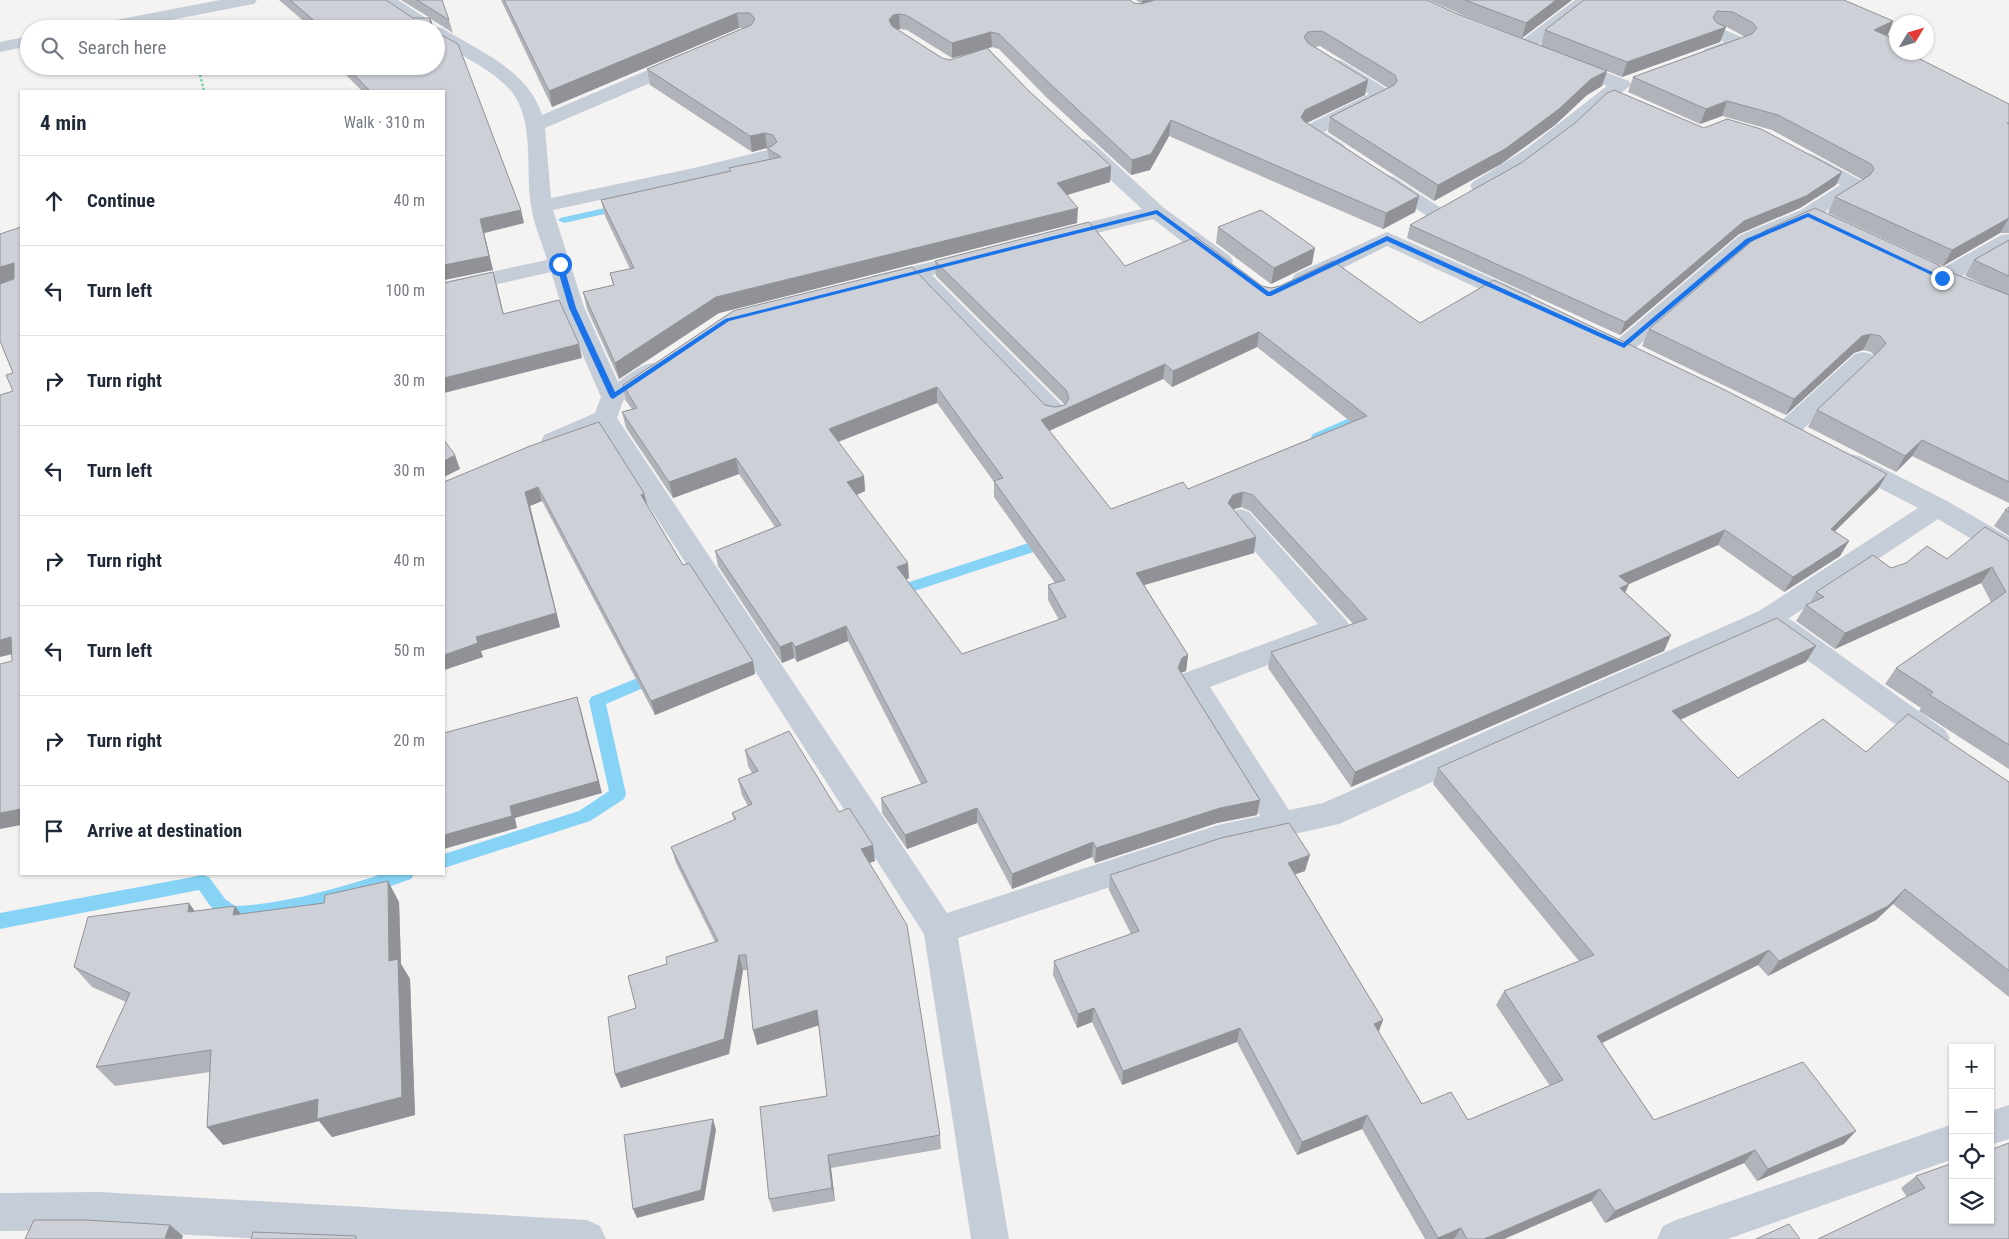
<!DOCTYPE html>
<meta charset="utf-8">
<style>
:root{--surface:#fff;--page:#f2f2f3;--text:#1f2937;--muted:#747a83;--line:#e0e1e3}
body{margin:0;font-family:"Roboto Condensed",sans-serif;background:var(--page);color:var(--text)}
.controls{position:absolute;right:15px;bottom:15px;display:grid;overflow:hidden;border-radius:0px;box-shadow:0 1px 4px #0004}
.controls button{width:45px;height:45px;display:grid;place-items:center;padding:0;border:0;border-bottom:1px solid var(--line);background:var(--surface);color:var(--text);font:25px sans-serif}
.compass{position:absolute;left:1889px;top:15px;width:45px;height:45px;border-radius:50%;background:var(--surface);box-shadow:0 1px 4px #0004;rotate:52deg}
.stop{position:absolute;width:15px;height:15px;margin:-11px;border:4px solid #1a73e8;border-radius:50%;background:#fff}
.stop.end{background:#1a73e8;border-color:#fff;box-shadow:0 1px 5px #0008}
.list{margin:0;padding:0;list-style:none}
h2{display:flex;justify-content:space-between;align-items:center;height:65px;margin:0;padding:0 20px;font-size:21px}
h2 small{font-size:16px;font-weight:400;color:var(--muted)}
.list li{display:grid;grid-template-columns:32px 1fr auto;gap:15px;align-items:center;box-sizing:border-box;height:90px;padding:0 20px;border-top:1px solid var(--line)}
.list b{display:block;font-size:19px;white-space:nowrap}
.list em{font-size:16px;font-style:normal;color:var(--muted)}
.icon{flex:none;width:28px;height:28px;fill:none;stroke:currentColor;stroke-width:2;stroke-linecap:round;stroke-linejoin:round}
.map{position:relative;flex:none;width:2009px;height:1239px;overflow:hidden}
.search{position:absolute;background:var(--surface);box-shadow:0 1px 4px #0004;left:20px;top:20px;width:425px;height:55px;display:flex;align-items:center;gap:12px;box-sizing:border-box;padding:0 18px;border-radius:28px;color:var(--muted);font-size:19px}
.panel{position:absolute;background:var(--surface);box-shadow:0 1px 4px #0004;left:20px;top:90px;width:425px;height:785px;border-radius:0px}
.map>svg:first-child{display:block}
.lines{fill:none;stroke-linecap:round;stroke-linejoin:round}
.stream{fill:#87d3f6;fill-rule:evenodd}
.path{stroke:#71d7b0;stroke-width:2.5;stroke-dasharray:2.5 2;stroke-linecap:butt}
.minor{fill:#c5cdd8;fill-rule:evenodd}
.wall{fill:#b1b3ba;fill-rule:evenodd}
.shaded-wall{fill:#909297}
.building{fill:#ced0d8;stroke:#909297;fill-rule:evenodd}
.route{fill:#1a73e8}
</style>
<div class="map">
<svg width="2009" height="1239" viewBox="0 0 2009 1239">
<rect width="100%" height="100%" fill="#f5f2f2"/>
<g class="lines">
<path class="stream" d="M1896,33V40L1888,45L1892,48L1891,50H1883L1876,45Z
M623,204L627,205L629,207L627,209L564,223L558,220L560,218Z
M1370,409L1375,410L1377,413L1375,416L1323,440H1313L1311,437L1313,434Z
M1050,536L1055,537L1057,541L1055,545L893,598L888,597L886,593L888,589Z
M657,670L662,672L665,676L662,680L606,704L626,794L624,799L590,821L444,868V854L579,811L609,791L589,701L591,697Z
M382,874H414L411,879C367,895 323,907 277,916C263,919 246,924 232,922C217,919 207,901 199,890L0,929V913L203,875L209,877L225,899L235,906C285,904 335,889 382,874Z"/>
<path class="path" d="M198,66L204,91"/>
<path class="minor" d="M220,0H257L254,4L248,5L125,29H86L89,25L95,24Z
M377,0H398L429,20L432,24L429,28H417L380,4Z
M1575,0H1595L1530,51L1524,52L1518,51L1515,47L1518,43Z
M436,27L442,28C479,51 528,70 542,115L676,58L683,56L690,58L692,62L690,66L545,128L551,198L694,168L767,150L774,152L777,156L774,160L694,180L553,210L584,307L618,382C632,373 645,359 662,364L666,369L662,374L623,401L617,418L947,913L1218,825L1260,816L1178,682L1182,674L1318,624L1231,524L1227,518L1231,512L1240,509L1249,512L1347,621L1351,628L1347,635L1210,687L1289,810L1323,803L1759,611L1918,508L1841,468L1838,462L1841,456L1850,454L1859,456L1947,501L2009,537V558L2000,556L1938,519L1788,619L1793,621L1945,730L1950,738L1945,746L1935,750L1925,746L1773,635L1770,629L1339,824L1218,851L958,938L1009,1239H971L924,934L600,430L562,447L553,449L544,447L541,441L544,435L595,413L601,397L562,307L551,272L444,296V282L547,260C542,242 533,223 531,205C525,169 535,123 512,92C495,71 460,55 436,40V29H429Z
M1718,27L1746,39L1749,43L1746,47C1734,51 1718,60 1705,57L1702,53L1705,49L1724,42L1712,36L1709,32L1712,28Z
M29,36V46L0,52V42Z
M1335,59L1342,61L1390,91L1392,95L1390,99L1324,132L1343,144L1346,148L1343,152C1328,156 1315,143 1303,135L1300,131L1303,127L1369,94L1328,69L1326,65L1328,61Z
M1571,59L1629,81L1631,85L1551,150L1487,190L1480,192L1473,190L1470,186L1473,182L1526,149L1607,86L1564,69L1562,65L1564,61Z
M1084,139L1091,141L1164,208L1230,256L1233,261L1230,266L1222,268L1214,266L1153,219L1057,243L1049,242L1046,237L1049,232L1142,209L1077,149L1074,145L1077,141Z
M1807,153L1814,155L1862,181L1865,185L1862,189L1815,218L1756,245L1632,351L1624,353L1616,351L1612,346L1616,341L1740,235L1801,210L1840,185L1800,163L1797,159L1800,155Z
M1387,175L1394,177L1441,208L1444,212L1441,216L1434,218L1427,216L1380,185L1377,181L1380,177Z
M1387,232L1530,295L1533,300L1530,305L1522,307L1514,305L1387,246L1311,284L1303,286L1295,284L1292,279L1295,274Z
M2009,234V249L1950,283L1942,285L1934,283L1931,278L1934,273L2001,235Z
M972,252L980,253L983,258L980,263L932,275L1064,407L1067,413L1064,419L1055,421L1046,419L912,280L880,288L872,286L869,281L872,276Z
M1863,352L1871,354L1875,359L1871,364L1797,435L1788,437L1779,435L1776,429L1779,423L1855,354Z
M2009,1105V1139L1990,1145V1111Z
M1953,1124V1159L1728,1239H1657L1663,1226L1676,1220Z
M100,1192L587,1220L600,1226L606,1239H263L100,1230L0,1231V1193Z"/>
</g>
<path class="wall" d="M279,0H386L413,18H430L401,0H442L449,20L453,33L431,19L434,29H313Z
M501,0H1130L1134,3L1141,4H1142L1136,0H1427L1455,13L1541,45L1545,30L1584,0L1893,21L1887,36L1896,52H1918L1916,57L2009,104V233H2000L1943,266L1828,213L1835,197L1863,180L1772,130L1722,116L1700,124L1628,92L1633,77L1745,37L1727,27H1726L1720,42L1622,77L1607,71L1602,86L1587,95L1555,125L1501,164L1434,201L1328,132L1330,117L1388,88L1320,46L1315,47L1368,80L1365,95L1307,123L1419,196L1415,212L1383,229L1169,136L1150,170L1131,175L1046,97L999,49L992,47L988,48L1030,92L1111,166L1110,182L1067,195L1077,223L719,313L619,379L587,309L583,292L613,285L610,273L630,269L605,216L601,200L730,171L729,168L769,159L767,148L752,152L650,85L647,69L743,28H739L552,107ZM900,29L907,30L952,58L979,51L950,60L942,58L897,30Z
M1429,0H1572L1522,38L1465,16Z
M337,66H436L524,223L484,233L493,270L444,280V91H362Z
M1704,128L1842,172L1836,185L1800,208L1739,234L1620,335L1407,238L1410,225Z
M1218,227L1312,264L1271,284L1216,243Z
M2009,240V503L1912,456L1896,472L1808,427L1817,410L1874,356L1871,352L1863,350L1854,353L1786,415L1642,346L1649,329L1942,269L1989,287L1965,276L1974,260Z
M935,261L1125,266L1262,286L1420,323L1878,489L1835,531L1849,541L1840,556L1784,592L1718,545L1629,584L1625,592L1671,635L1664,651L1351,787L1268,668L1271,652L1353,624L1250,511L1241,507L1233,510L1254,553L1144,585L1188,655L1186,671L1181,673L1260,800L1257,815L1217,823L1095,863L1092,857L1012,889L977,823L907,849L882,813L881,798L921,784L848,641L797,662L794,658L782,663L718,566L715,551L775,527L739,474L673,498L626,428L622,412L632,409L626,401L623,385L733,311L1045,405L1055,407L1065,405L936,276ZM1257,347L1351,422L1188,489L1111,509L1049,431L1163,379L1172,387ZM937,403L994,482V497L1055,583L1048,585V600L1059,620L962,654L906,579L909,578L857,495L865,491L864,476L838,442Z
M530,446L648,506L683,565L753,661L755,674L655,715L542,501L530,506L560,627L481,651L483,657L444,670V482Z
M2009,507V536L1994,526L2005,510Z
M2009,541V769L1919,711L1921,708L1885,684L1896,668L1991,602L1981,583L1835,649L1796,621L1806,605L1810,603L1816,592L1891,568L1947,559Z
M1806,662L1680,720L1738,778L1866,752L2009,782V997L1893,904L1876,920L1768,976L1758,965L1602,1043L1654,1120L1844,1144L1757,1181L1744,1163L1605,1223L1591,1201L1504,1239H1425L1362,1129L1297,1155L1237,1042L1122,1085L1092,1022L1077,1028L1053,975L1054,961L1131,934L1109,890L1110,875L1305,871L1295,874L1383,1020L1378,1032L1422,1104L1468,1120L1550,1086L1496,1005L1504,991L1579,961L1433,784L1438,768Z
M745,750L839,812L875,861L870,863L940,1135L941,1149L831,1168L835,1201L773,1212L769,1199L827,1096L819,1025L757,1045L747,970H743L729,1054L621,1088L615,1074L636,1008L667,964L715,942L676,863L671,847L734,820L732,813L748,806L742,795L738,779L752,773L748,766Z
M399,902L401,964L410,979L415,1115L332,1137L319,1121L223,1145L210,1072L115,1086L96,1067L126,1002L92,987L74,967L195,911L241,914Z
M1916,1176L2009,1239L1907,1197L1901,1188Z"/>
<path class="shaded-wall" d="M1143,0H1155L1142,4Z
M1556,0H1572L1522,38L1526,23Z
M737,13L739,28L552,107L549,91Z
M899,14L900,29L894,30L889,20L893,15Z
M430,18L434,29H431Z
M1893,21L1887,36L1874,30Z
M1726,27L1720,42L1622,77L1627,62Z
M991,32L992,47L952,58V43Z
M1914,52H1918L1912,65L1910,54Z
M1607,71L1602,86L1587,95L1555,125L1501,164L1434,201L1438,185L1591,79Z
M1368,80L1365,95L1302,125L1301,117L1305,110Z
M1727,101L1722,116L1700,124L1706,109Z
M1171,120L1169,136L1150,170L1131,175L1132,160Z
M765,133L767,148L752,152L750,136Z
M1111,166L1110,182L1057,198V183Z
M1842,172L1836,185L1800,208L1739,234L1620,335L1625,322L1744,221Z
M1419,196L1415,212L1383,229L1386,213Z
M1078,208L1077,223L719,313L619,379L615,363L716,297Z
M521,210L524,223L484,233L493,270L444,280V265L480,219Z
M2009,218L2000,233L1943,266L1952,250Z
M1315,248L1312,264L1271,284L1274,268Z
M14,263L21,276L0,284V267Z
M493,272L497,286L507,328L503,314Z
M1259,332L1257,347L1172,387L1173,371Z
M1871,334L1863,350L1854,353L1786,415L1794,399L1862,336Z
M579,344L582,358L444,393V378Z
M1165,364L1163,379L1040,435L1041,420Z
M937,387V403L830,445L829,429Z
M1922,440L1912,456L1896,472L1905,456Z
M455,455L460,469L444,477V461Z
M736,458L739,474L673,498L669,482Z
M1887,474L1878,489L1822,544L1831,529Z
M864,476L865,491L849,498L847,482Z
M538,487L542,501L530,506L560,627L481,651L476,637L525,492Z
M1243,492L1241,507L1230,510L1228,503L1233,495Z
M644,493L648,507L641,495Z
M1725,530L1718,545L1613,591L1619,576Z
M1256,537L1254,553L1134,588L1136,573Z
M1849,541L1840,556L1784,592L1793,577Z
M908,563L909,578L898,583L897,567Z
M1992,567L1981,583L1835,649L1845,633Z
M1629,584L1622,600L1620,588Z
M846,626L848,641L797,662L795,647Z
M1671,635L1664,651L1351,787L1355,772Z
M11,637L21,652L0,657V640Z
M792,642L794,658L782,663L780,647Z
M478,643L483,657L444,670V655Z
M1816,646L1806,662L1664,727L1672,711Z
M1188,655L1186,671L1180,673L1178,668L1182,658Z
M753,661L755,674L655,715L651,701Z
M577,697L581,710L602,793L515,818L517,828L444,849V835L510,806Z
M1260,800L1257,815L1217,823L1095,863L1096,848L1220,808Z
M977,808V823L907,849L905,835Z
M21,809V825L0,829V813Z
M1093,842L1092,857L1012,889V874Z
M873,845L875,861L863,865L861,849Z
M1310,855L1305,871L1284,878L1288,863Z
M388,881L399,902L401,964L410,979L415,1115L332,1137L319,1121L223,1145L207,1127L389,961Z
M1905,889L1893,904L1876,920L1768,976L1779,961Z
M189,903L204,924L188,912Z
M235,906L250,927L233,915Z
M1769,950L1758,965L1588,1050L1597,1036Z
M739,955L743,970L729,1054L621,1088L615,1074Z
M1094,1008L1092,1022L1077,1028L1078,1014Z
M817,1010L820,1025L757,1045L753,1030Z
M1383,1020L1378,1034L1374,1024Z
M1240,1028L1237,1042L1122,1085L1123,1071Z
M1367,1115L1362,1129L1297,1155L1302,1142Z
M713,1119L716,1130L704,1200L637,1218L633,1209Z
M1856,1131L1844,1144L1757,1181L1768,1169Z
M1755,1150L1744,1163L1605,1223L1615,1211Z
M828,1155L831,1168L835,1201L832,1188Z
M1600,1189L1591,1201L1504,1239H1484Z
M170,1225L183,1236L182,1239L165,1238Z
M1461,1228L1454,1239H1437L1438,1238Z"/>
<path class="building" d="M290,0H386L413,18H430L431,29H324Z
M417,0H442L449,20Z
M504,0H1130L1134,3L1141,4L1155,0H1427L1455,13L1607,71L1591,79L1559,109L1505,149L1438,185L1330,117L1394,85L1397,81L1395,75L1322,31L1308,32L1304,37L1308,43L1368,80L1305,110L1301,117L1304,121L1419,196L1386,213L1171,120L1151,154L1132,160L1047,81L999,34L991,32L952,43L906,15L899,14L893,15L889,20L892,26L942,58L950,60L987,48L1030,92L1111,166L1057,183L1078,208L716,297L615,363L583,292L614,285L610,273L634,268L601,200L731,171L729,168L781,157L767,148L772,146L777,142L773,135L765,133L750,136L647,69L751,25L755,19L750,13H737L549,91Z
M1465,0H1556L1526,23Z
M1584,0H1844L1893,21L1874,30L1896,40V52H1914L1910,54L2009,104V123H2007L2009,124V218L1952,250L1835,197L1870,175L1874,169L1871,164L1778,115L1727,101L1706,109L1633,77L1752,34L1757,28L1753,23L1733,12L1717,11L1713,18L1717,23L1726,27L1627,62L1545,30Z
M436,32L458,44L521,210L480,219L489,256L444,265V91H370L346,66H436Z
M1614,90L1704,128L1727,119L1761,129L1842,172L1806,196L1744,221L1625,322L1410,225L1521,163L1575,123L1607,93Z
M1815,208L1939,265L1942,269L2009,295V482L1922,440L1905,456L1817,410L1881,349L1886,343L1880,336L1871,334L1862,336L1794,399L1649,329L1764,231Z
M1261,210L1315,248L1274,268L1218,227Z
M1089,222L1125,266L1196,237L1262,286L1271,288L1280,286L1333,261L1420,323L1494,280L1727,391L1887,474L1831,529L1849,541L1793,577L1725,530L1619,576L1629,584L1620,588L1671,635L1355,772L1271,652L1367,619L1253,495L1243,492L1233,495L1228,503L1256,537L1136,573L1188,655L1182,658L1178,668L1260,800L1220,808L1096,848L1093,842L1012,874L977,808L905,835L881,798L927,782L846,626L795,647L792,642L780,647L715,551L781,525L736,458L669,482L622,412L637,408L623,385L733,311L912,267L1045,405L1055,407L1065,405L1069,398L1066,390L935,261ZM1259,332L1367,416L1188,489L1183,482L1111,509L1041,420L1165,364L1173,371ZM937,387L1003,478L994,481L1065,580L1048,585L1066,617L962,654L897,567L908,563L847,482L864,476L829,429Z
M21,227V809L0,813V664L12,661L11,637L0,640V395L13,391L6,375L13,373L0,341V284L14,279V263L0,267V234Z
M2009,240V276L1974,260Z
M493,272L503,314L559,300L579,344L444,378V283Z
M599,422L644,493L641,495L683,565L689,563L753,661L651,701L538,487L525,492L556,613L476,637L478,643L444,655V482L530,446Z
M444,440L455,455L444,461Z
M2009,507V512L2005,510Z
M1985,527L2009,541V745L1930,695L1933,692L1896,668L2006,592L1992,567L1845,633L1806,605L1824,597L1816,592L1873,555L1891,568L1906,563L1927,546L1947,559Z
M1777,618L1816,646L1672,711L1738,778L1823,719L1866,752L1908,714L2009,782V971L1905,889L1888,906L1779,961L1769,950L1597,1036L1654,1120L1803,1062L1856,1131L1768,1169L1755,1150L1615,1211L1600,1189L1484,1239H1467L1461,1228L1438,1238L1367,1115L1302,1142L1240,1028L1123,1071L1094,1008L1078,1014L1054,961L1139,931L1110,875L1221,838L1289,823L1310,855L1288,863L1383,1020L1374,1024L1422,1104L1451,1092L1468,1120L1563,1080L1504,991L1594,955L1438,768Z
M577,697L598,781L510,806L512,816L444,835V733Z
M789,731L839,812L849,808L873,845L861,849L907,925L940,1135L828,1155L832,1188L769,1199L760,1107L827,1096L817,1010L753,1030L746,955H739L724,1039L615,1074L608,1017L636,1008L628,976L667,964L666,957L718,941L671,847L736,819L732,813L752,804L738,779L758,771L745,750Z
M388,881L389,961L398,959L402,1097L317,1119L318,1099L207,1127L211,1050L96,1067L130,993L74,967L88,917L189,903L188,912L235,906L233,915L324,903L325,895Z
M713,1119L701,1190L633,1209L624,1135Z
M2009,1143V1239H1818L1925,1188L1916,1176L1953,1163V1220H1990V1150Z
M34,1220H86L170,1225L165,1238L182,1239H25Z
M1789,1224L1800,1239H1756Z
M253,1232L356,1236V1239H251Z"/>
<path class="route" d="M1157,210L1269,292L1387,236L1623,343L1746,239L1808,213L1945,278L1940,279L1808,217L1750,242L1624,348L1387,241L1271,296H1267L1156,214L729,321L613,399L610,397L569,308L556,264L560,262L563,264L576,308L615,392L725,319Z"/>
</svg>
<div class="controls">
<button>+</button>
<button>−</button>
<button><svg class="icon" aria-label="locate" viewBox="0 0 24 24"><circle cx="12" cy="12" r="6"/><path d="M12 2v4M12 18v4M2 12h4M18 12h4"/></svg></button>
<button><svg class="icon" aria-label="layers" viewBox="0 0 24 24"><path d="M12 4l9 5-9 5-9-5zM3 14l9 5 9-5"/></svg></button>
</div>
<svg class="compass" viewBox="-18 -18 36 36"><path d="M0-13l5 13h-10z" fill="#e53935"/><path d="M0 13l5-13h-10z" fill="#747a83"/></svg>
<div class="stop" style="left:560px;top:264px"></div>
<div class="stop end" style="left:1942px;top:278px"></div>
<div class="search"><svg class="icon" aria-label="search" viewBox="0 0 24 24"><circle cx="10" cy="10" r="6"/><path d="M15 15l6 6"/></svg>Search here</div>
<section class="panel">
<h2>4 min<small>Walk · 310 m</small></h2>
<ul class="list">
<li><svg class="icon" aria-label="ahead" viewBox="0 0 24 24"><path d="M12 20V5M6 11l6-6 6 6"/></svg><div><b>Continue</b></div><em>40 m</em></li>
<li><svg class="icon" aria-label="left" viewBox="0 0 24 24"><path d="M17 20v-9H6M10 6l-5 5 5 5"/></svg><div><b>Turn left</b></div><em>100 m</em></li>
<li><svg class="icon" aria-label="right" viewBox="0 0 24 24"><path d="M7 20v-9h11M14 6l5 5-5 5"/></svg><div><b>Turn right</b></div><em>30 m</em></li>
<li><svg class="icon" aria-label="left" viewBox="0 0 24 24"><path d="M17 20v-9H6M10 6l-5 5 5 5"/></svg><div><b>Turn left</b></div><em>30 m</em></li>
<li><svg class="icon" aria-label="right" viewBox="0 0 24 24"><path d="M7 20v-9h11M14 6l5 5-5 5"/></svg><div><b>Turn right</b></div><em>40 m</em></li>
<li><svg class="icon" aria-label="left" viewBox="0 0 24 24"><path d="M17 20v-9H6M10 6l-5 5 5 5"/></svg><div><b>Turn left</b></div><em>50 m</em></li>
<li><svg class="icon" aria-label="right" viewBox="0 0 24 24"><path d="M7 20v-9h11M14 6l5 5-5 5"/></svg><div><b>Turn right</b></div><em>20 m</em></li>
<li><svg class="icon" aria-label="arrive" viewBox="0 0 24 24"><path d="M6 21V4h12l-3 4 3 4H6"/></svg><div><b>Arrive at destination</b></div></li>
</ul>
</section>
</div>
